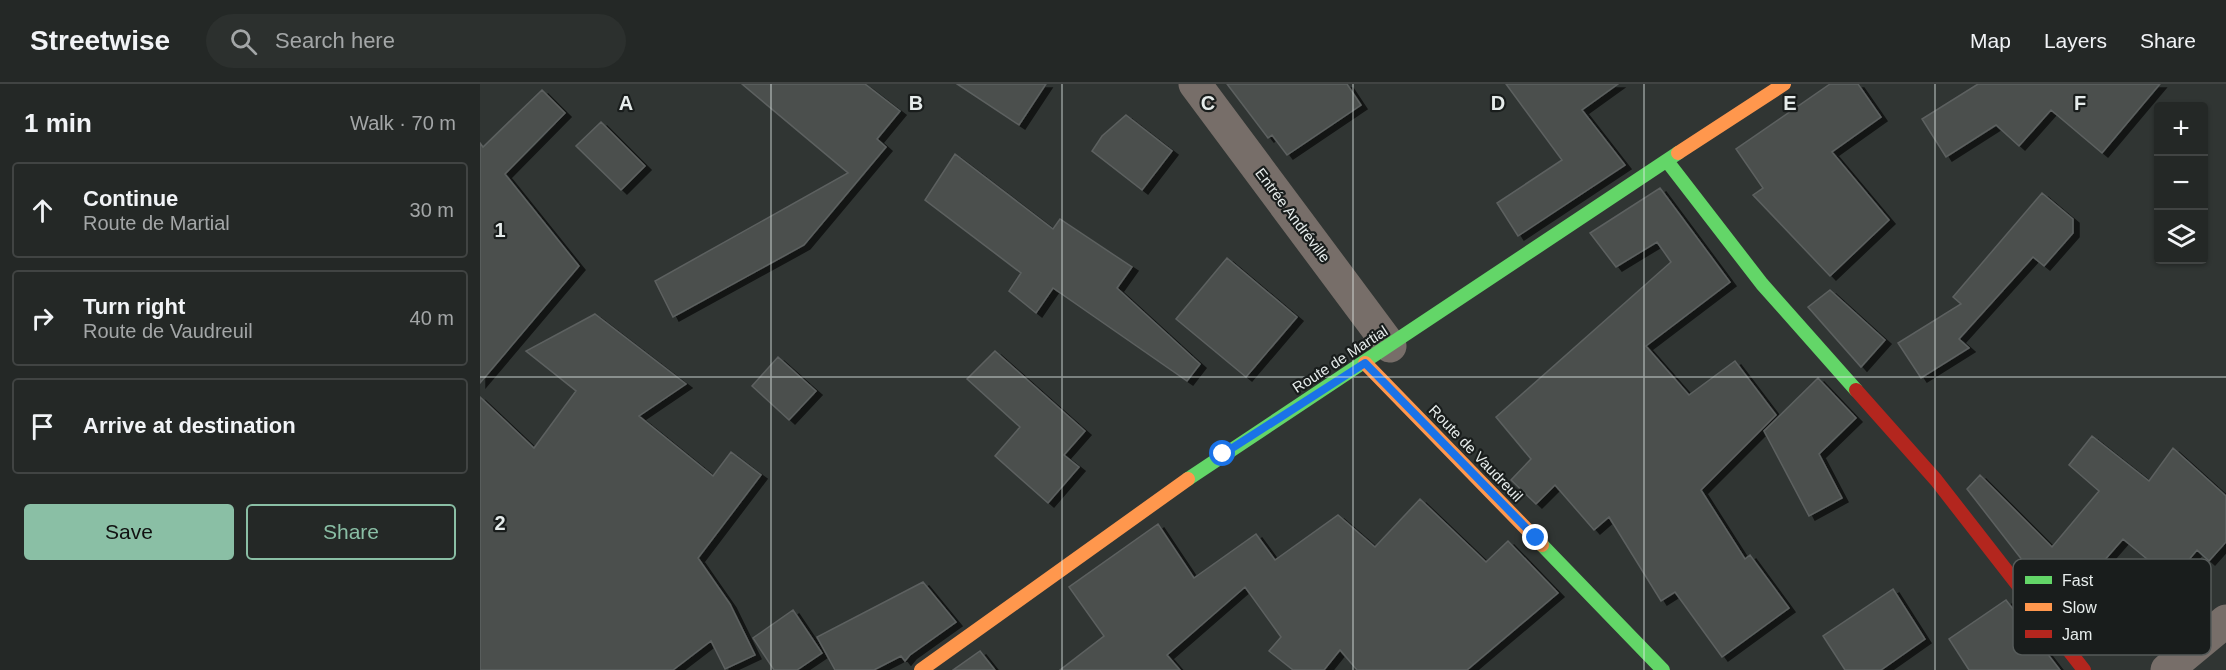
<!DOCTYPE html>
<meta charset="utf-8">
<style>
:root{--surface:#242826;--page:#2c302e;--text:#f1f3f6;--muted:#a3a6a7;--line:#414443;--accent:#8abfa5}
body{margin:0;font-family:Arial,sans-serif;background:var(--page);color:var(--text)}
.controls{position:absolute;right:18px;top:18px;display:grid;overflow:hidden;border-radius:6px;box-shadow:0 2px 4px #0004}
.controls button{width:54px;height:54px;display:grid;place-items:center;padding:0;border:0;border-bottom:2px solid var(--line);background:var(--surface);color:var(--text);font:30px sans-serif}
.stop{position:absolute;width:18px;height:18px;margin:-14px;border:4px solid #1a73e8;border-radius:50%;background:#fff}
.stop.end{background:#1a73e8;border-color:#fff;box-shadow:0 2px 6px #0008}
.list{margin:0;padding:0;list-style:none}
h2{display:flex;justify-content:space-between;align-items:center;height:78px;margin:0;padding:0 24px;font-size:26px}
h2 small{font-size:20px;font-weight:400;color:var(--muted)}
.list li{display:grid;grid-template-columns:39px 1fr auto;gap:18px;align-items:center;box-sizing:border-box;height:96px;margin:0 12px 12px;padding:0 12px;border:2px solid var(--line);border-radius:6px}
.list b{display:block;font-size:22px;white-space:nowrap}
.list p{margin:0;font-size:20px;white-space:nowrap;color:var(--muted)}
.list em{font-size:20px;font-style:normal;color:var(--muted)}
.actions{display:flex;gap:12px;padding:18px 24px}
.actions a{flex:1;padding:14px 0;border:2px solid var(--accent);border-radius:6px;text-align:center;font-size:21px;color:var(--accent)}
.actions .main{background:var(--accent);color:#111}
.icon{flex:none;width:33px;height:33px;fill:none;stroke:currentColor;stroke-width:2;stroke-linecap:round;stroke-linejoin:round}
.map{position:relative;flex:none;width:1746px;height:586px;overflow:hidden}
header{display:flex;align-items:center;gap:36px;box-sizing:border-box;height:84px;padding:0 30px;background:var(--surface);border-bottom:2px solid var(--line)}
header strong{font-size:28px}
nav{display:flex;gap:33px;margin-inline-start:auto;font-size:21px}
.search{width:420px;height:54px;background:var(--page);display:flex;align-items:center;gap:15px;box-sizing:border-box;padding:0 21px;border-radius:33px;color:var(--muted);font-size:22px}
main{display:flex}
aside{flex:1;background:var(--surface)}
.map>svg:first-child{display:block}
.building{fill:#4b504e;stroke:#5d6160;stroke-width:1.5;filter:url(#shadow)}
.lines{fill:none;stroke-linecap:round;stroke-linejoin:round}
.street{stroke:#776e69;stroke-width:33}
.fast{stroke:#63d668;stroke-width:14}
.slow{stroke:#ff974d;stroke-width:14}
.jam{stroke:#b3261e;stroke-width:14}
.route{stroke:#1a73e8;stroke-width:8}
.grid{fill:none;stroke:#e6eceb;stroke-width:1.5;stroke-opacity:0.55}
.labels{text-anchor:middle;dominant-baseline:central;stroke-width:4.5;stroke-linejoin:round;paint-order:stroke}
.street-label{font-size:15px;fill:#e6eceb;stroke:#191d1c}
.key{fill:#191d1c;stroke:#565b5a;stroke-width:1.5}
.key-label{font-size:16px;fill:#e6eceb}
.grid-label{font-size:20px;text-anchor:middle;font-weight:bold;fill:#e6eceb;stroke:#191d1c;stroke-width:4.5;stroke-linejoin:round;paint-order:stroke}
</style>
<header>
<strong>Streetwise</strong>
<div class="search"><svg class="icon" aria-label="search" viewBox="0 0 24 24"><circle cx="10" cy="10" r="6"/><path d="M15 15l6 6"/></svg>Search here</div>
<nav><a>Map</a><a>Layers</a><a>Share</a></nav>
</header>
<main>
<aside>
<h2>1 min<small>Walk · 70 m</small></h2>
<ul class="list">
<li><svg class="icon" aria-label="ahead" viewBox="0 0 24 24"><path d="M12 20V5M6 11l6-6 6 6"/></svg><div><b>Continue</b><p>Route de Martial</p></div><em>30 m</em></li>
<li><svg class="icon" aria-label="right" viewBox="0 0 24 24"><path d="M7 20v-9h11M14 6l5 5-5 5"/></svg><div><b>Turn right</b><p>Route de Vaudreuil</p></div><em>40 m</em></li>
<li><svg class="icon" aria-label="arrive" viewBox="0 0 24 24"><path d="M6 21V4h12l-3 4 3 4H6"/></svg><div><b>Arrive at destination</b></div></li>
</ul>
<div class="actions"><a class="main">Save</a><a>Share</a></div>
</aside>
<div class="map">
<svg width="1746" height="586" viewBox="0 0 1746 586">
<defs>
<filter id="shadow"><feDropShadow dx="6" dy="4" stdDeviation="0" flood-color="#0009"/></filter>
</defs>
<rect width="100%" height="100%" fill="#303533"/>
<path class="building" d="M262,0H385L420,27L397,55L406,63L324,161L193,233L175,197L368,89Z
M477,0H566L539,41Z
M747,0H867L881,21L807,71L792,51L788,54Z
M1026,0H1138L1102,26L1145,81L1038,152L1017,119L1082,76Z
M1350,0H1378L1401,33L1352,68L1409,136L1350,192L1273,111L1283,104L1256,65Z
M1498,0H1680L1622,69L1571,26L1539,62L1516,41L1466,73L1442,35Z
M62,6L85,29L25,90L99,182L0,299V59L3,63Z
M646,31L692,67L662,106L612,67L622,52Z
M121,38L165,82L141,106L96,62Z
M475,70L573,145L580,135L652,183L637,204L720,280L707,297L573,204L556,229L529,207L541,189L445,116Z
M1180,104L1250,198L1166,262L1209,311L1255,277L1296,331L1221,406L1265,475L1270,471L1309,524L1242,573L1195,508L1181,517L1129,433L1114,446L1075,401L1056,420L1031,396L1051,375L1016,333L1191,178L1177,158L1136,183L1110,149Z
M1562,109L1593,135V149L1564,182L1553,173L1479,255L1489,264L1441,294L1418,259L1481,220L1473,213Z
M747,174L817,233L766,293L696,235Z
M1350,206L1405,256L1381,283L1328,223Z
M115,230L206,300L159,332L233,392L251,368L281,391L218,474L250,520L275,571L245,585L231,557L193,586H0V313L54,364L96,307L46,267Z
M515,267L605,347L584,371L599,383L568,419L515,372L540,343L487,295Z
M298,273L336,307L309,336L272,302Z
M1338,294L1376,334L1339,370L1362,414L1329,432L1284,347Z
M1612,352L1669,397L1693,364L1746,412V458L1729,477L1717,466L1692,496L1643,455L1581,526L1487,405L1500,391L1572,463L1619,407L1589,381Z
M940,415L1006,478L1028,457L1078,509L987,586H877L860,566L844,586H813L789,567L801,553L765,503L687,571L700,586H580L624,552L589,503L678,440L714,494L776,450L795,476L858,431L895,463Z
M443,498L476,538L430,571L425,577L421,572L394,586H355L337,553Z
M1413,505L1445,555L1401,586H1365L1343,552Z
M1526,516L1580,586H1489L1469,555Z
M313,526L342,569L317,586H294L273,554Z
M500,567L515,586H473Z"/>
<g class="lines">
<path class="street" d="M715,0L910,262
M1687,586L1746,537"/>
<path class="fast" d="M1187,77L1282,200L1376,306
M708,395L1198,69
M1062,461L1183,586"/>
<path class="slow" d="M1198,69L1304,0
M885,279L1062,461
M441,586L708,395"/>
<path class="jam" d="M1376,306L1456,396L1604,586"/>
</g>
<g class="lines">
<path class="route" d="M743,370L885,279L1056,454"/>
</g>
<path class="grid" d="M291,0V586M582,0V586M873,0V586M1164,0V586M1455,0V586M0,293H1746"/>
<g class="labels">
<g class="street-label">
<text transform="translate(813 131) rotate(53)">Entrée Andréville</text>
<text transform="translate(860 275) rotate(-33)">Route de Martial</text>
<text transform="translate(996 369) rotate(46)">Route de Vaudreuil</text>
</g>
</g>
<rect x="1533" y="475" width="198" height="96" rx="9" class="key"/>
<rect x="1545" y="492" width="27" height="8" fill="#63d668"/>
<rect x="1545" y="519" width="27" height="8" fill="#ff974d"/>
<rect x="1545" y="546" width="27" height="8" fill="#b3261e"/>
<g class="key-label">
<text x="1582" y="502">Fast</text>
<text x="1582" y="529">Slow</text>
<text x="1582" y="556">Jam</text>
</g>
<g class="grid-label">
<text x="146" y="26">A</text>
<text x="436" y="26">B</text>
<text x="728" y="26">C</text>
<text x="1018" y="26">D</text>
<text x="1310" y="26">E</text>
<text x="1600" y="26">F</text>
<text x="20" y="153">1</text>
<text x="20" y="446">2</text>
</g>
</svg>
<div class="controls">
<button>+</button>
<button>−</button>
<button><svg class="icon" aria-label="layers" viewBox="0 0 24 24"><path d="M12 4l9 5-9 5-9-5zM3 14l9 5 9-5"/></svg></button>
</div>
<div class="stop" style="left:743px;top:370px"></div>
<div class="stop end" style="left:1056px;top:454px"></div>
</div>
</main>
